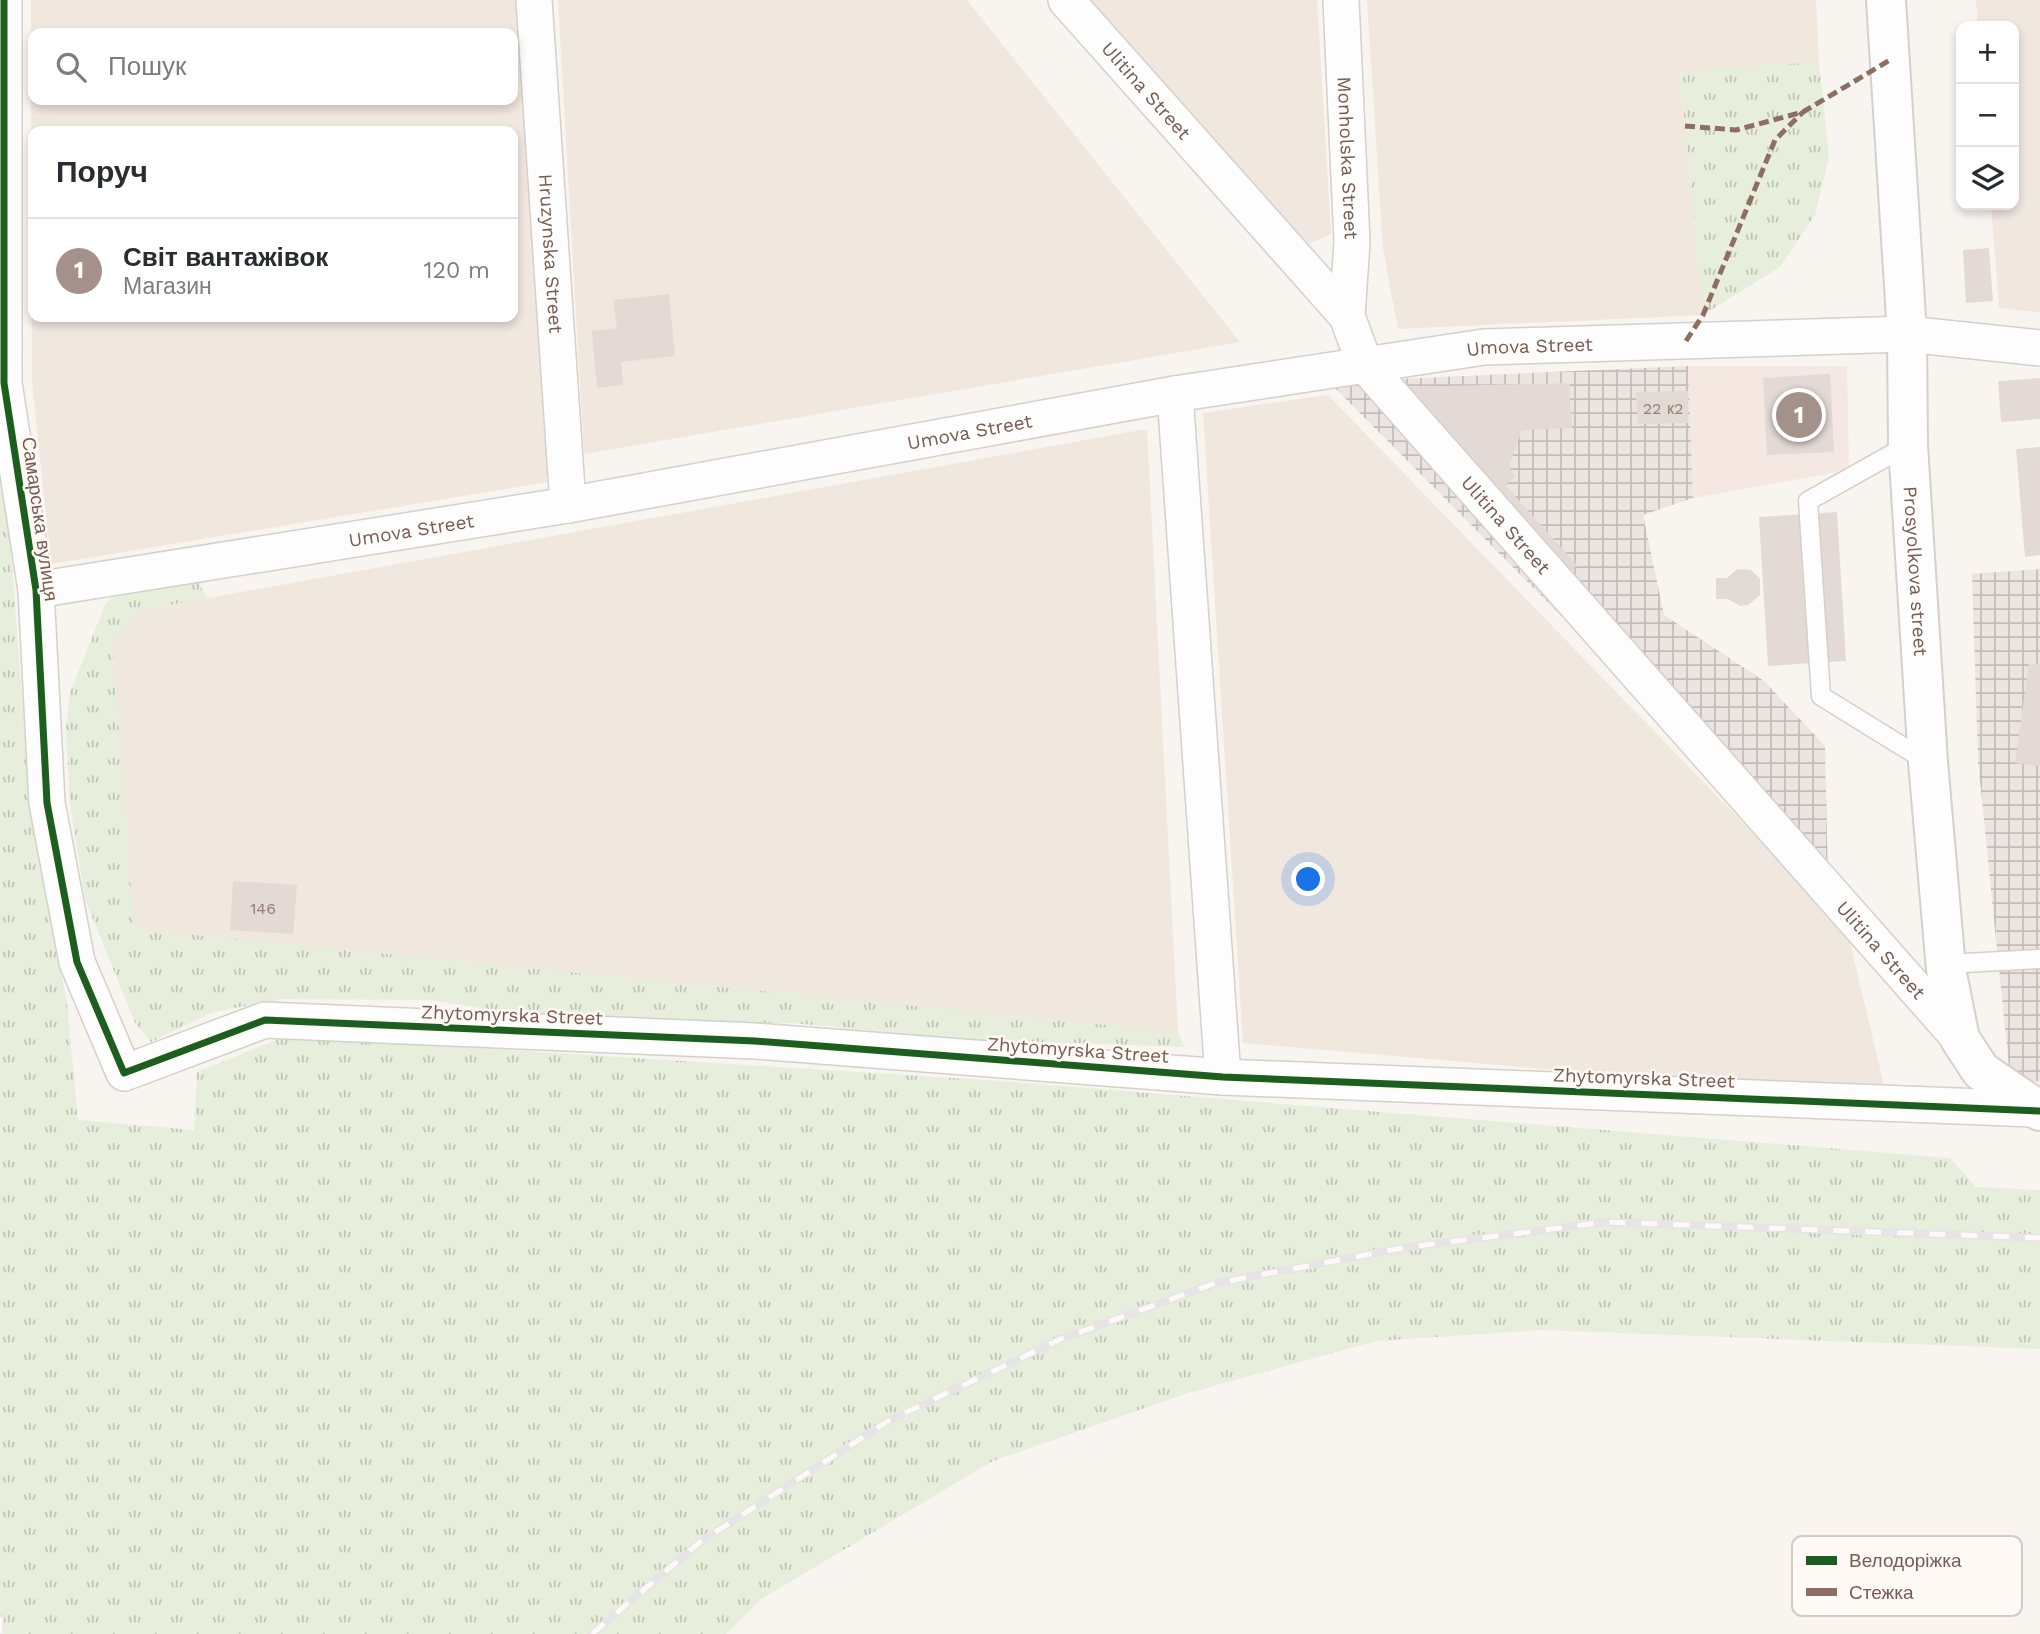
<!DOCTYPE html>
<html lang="uk">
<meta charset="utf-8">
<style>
:root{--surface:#fff;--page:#f7f7f7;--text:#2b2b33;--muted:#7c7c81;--line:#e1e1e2;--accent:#a49189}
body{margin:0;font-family:"Work Sans",sans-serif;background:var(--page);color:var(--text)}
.controls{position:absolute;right:21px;top:21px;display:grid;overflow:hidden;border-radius:14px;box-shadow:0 4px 10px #0003}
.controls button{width:63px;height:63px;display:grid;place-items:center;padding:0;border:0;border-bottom:2px solid var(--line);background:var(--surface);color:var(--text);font:35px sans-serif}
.you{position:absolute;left:1309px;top:880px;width:24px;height:24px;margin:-18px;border:5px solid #fff;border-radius:50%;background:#1a73e8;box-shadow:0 0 0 10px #1a73e833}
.badge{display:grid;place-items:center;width:46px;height:46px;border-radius:50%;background:var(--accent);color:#fff;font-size:23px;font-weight:700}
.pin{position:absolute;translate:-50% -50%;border:4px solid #fff;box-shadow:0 2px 7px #0006}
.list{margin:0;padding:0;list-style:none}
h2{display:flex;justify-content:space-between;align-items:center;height:91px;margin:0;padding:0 28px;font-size:30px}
h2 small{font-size:23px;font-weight:400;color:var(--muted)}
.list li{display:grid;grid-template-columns:46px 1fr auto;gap:21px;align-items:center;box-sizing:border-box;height:105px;padding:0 28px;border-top:2px solid var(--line)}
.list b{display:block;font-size:26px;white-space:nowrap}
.list p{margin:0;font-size:23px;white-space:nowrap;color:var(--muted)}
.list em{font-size:23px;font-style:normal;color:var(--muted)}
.icon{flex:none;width:38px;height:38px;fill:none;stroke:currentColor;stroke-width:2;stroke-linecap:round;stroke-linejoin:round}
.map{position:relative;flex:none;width:2040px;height:1634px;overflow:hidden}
.search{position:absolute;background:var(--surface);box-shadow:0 4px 10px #0003;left:28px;top:28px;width:490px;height:77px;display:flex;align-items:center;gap:18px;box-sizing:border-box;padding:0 24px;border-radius:14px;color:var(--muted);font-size:26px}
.panel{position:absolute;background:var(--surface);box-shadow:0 4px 10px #0003;left:28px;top:126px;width:490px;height:196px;border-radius:14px}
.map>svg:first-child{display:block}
.residential{fill:#f0e7df;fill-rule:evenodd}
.commercial{fill:#f5e7e2}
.industrial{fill:url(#industrial-grid)}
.grass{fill:url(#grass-tufts)}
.building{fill:#e3dad5}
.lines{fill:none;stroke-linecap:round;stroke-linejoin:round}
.service-casing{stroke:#d6d0cb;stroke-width:21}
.minor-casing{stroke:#d6d0cb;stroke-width:38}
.tertiary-casing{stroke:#d6d0cb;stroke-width:42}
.service{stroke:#fefdfd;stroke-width:18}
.minor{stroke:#fefdfd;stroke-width:35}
.tertiary{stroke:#fefdfd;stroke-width:38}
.rail-casing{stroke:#e6e4e6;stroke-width:8}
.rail{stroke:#fef9f4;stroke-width:5;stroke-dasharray:16;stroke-linecap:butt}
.quiet{stroke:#8d6e63;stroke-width:5;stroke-dasharray:10 5;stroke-linecap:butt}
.cycleway-casing{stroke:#fef9f4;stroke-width:11}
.cycleway{stroke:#1b5e20;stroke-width:7}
.labels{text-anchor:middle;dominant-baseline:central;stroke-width:5;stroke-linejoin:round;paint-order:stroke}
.number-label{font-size:16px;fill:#947e75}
.street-label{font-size:19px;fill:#765c51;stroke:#fef9f4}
.key{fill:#fef9f4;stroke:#d5cac3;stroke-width:2}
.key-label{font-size:19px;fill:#765c51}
</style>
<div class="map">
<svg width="2040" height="1634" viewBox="0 0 2040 1634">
<defs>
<pattern id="industrial-grid" width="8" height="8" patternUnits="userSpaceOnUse" patternTransform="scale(1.75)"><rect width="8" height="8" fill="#ebe4e1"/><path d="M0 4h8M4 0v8" fill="none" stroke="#c3bcb9"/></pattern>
<pattern id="grass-tufts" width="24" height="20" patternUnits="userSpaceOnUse" patternTransform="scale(1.75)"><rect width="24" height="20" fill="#e7eedc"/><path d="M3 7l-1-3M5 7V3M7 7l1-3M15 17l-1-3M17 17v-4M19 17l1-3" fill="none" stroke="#c0c4b5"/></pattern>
</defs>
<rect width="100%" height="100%" fill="#f8f4f0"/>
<path class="residential" d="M31,0H518L548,482L51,564L32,381ZM33,33H513V100H33ZM33,131H513V317H33Z
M558,0H967L1240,342L584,454Z
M1051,0H1317L1331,234L1295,250Z
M1367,0H1816L1819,62L1680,72L1703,315L1398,329L1383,249Z
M1976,0H2040V312L1999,308L1991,205H2014V26H1978Z
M1328,395L1847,930L1887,1098L1243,1043L1203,413Z
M1147,429L1178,1032L134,929L112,642L142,610Z"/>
<path class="commercial" d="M1688,366H1847L1849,470L1693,498Z"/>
<path class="industrial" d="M1688,366L1693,498L1643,515L1664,615L1764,681L1825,746L1828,884L1329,382Z
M2040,569V1082L2010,1077L1978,761L1972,574Z"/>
<path class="grass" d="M0,10L10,540L30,802L67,1003L78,1120L194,1130L197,1072L286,1036L1000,1081L1950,1158L1976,1187L2040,1190V1349L1541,1330L1376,1341L1188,1393L993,1461L761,1599L726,1634H0Z
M1819,62L1829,157L1815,215L1780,267L1703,315L1680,71Z
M197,581L208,598L142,610L112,642L134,929L1178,1032L1184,1047L957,1039L792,1023L637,1026L546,1019L430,1000L283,999L213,1012L151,1042L135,1023L85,899L70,804L66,728L70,693L105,605L124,584Z"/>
<path class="building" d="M1989,248L1993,301L1966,303L1963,250Z
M669,294L675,356L621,362L623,385L597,388L592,331L617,328L613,300Z
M1830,374L1834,452L1767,455L1763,378Z
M2040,378V419L2001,422L1998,381Z
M1569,383L1572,428L1522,430L1509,466L1515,477L1505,485L1577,565L1561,581L1403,387Z
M1688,391V423L1638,424L1636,392Z
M2040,447V555L2025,557L2016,449Z
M1837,512L1846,661L1768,666L1759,517Z
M1737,569L1751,570L1760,579V595L1748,605L1740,606L1728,599H1716V578H1727Z
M2029,663L2040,664V766L2015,763Z
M233,881L297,885L293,934L230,930Z"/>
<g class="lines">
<g class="service-casing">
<path id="service" d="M1908,445L1808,501L1821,696L1926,761
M1946,964L2040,959"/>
</g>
<g class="minor-casing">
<g id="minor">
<path d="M4,0V383L36,590L47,803L77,962L124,1073L265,1020L755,1041L1223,1077L2034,1109"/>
<path id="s1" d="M534,0L568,505"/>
<path id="s2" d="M1066,0L1347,316L1365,365L1960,1039"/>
<path id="s3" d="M1341,0L1352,242L1347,316"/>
<path d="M1175,394L1223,1077"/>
<path id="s4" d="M36,590L568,505L1175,394L1484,347L1907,334L2040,348"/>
</g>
</g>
<g class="tertiary-casing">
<g id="tertiary">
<path id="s5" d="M1886,0L1907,334L1908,445L1928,762L1946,969L1960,1039L1981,1071L2040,1111"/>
</g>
</g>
<use href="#service" class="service"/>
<use href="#minor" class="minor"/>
<use href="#tertiary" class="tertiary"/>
<g class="rail-casing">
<path id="rail" d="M0,1617V1634
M592,1634L700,1542L888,1421L1061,1339L1213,1284L1402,1248L1606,1222L2040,1238"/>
</g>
<use href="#rail" class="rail"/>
<path class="quiet" d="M1685,126L1736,130L1803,112L1890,60
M1686,341L1703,315L1775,140L1803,112"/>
<g class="cycleway-casing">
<path id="cycleway" d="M4,0V383L36,590L47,803L77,962L124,1073L265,1020L755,1041L1223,1077L2040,1111"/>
</g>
<use href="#cycleway" class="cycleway"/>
</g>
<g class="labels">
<g class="number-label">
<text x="1663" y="408">22 к2</text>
<text x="263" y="908">146</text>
</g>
<g class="street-label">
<text stroke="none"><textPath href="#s2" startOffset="121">Ulitina Street</textPath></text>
<text stroke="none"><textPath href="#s3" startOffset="158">Monholska Street</textPath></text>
<text stroke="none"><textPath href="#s1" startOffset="254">Hruzynska Street</textPath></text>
<text stroke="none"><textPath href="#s4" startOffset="1514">Umova Street</textPath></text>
<text stroke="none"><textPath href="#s4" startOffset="947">Umova Street</textPath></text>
<text transform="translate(40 519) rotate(82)">Самарська вулиця</text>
<text stroke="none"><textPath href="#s2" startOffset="688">Ulitina Street</textPath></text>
<text stroke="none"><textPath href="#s4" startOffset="380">Umova Street</textPath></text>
<text stroke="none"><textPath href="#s5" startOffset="572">Prosyolkova street</textPath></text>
<text stroke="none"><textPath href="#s2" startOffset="1255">Ulitina Street</textPath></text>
<text transform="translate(512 1015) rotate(2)">Zhytomyrska Street</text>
<text transform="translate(1078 1050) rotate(4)">Zhytomyrska Street</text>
<text transform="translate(1644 1078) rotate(2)">Zhytomyrska Street</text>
</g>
</g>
<rect x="1792" y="1536" width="230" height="80" rx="10" class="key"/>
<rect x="1806" y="1556" width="31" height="9" fill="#1b5e20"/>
<rect x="1806" y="1588" width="31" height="8" fill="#8d6e63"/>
<g class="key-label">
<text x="1849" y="1567">Велодоріжка</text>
<text x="1849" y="1599">Стежка</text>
</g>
</svg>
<div class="controls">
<button>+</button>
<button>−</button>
<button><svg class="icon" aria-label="layers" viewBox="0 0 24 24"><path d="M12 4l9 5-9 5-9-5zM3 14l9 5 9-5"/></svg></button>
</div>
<div class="you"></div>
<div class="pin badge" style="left:1799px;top:415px">1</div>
<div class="search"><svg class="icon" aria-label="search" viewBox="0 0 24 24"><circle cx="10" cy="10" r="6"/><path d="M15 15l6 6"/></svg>Пошук</div>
<section class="panel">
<h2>Поруч<small></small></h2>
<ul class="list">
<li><span class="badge">1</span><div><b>Світ вантажівок</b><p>Магазин</p></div><em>120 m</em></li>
</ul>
</section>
</div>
